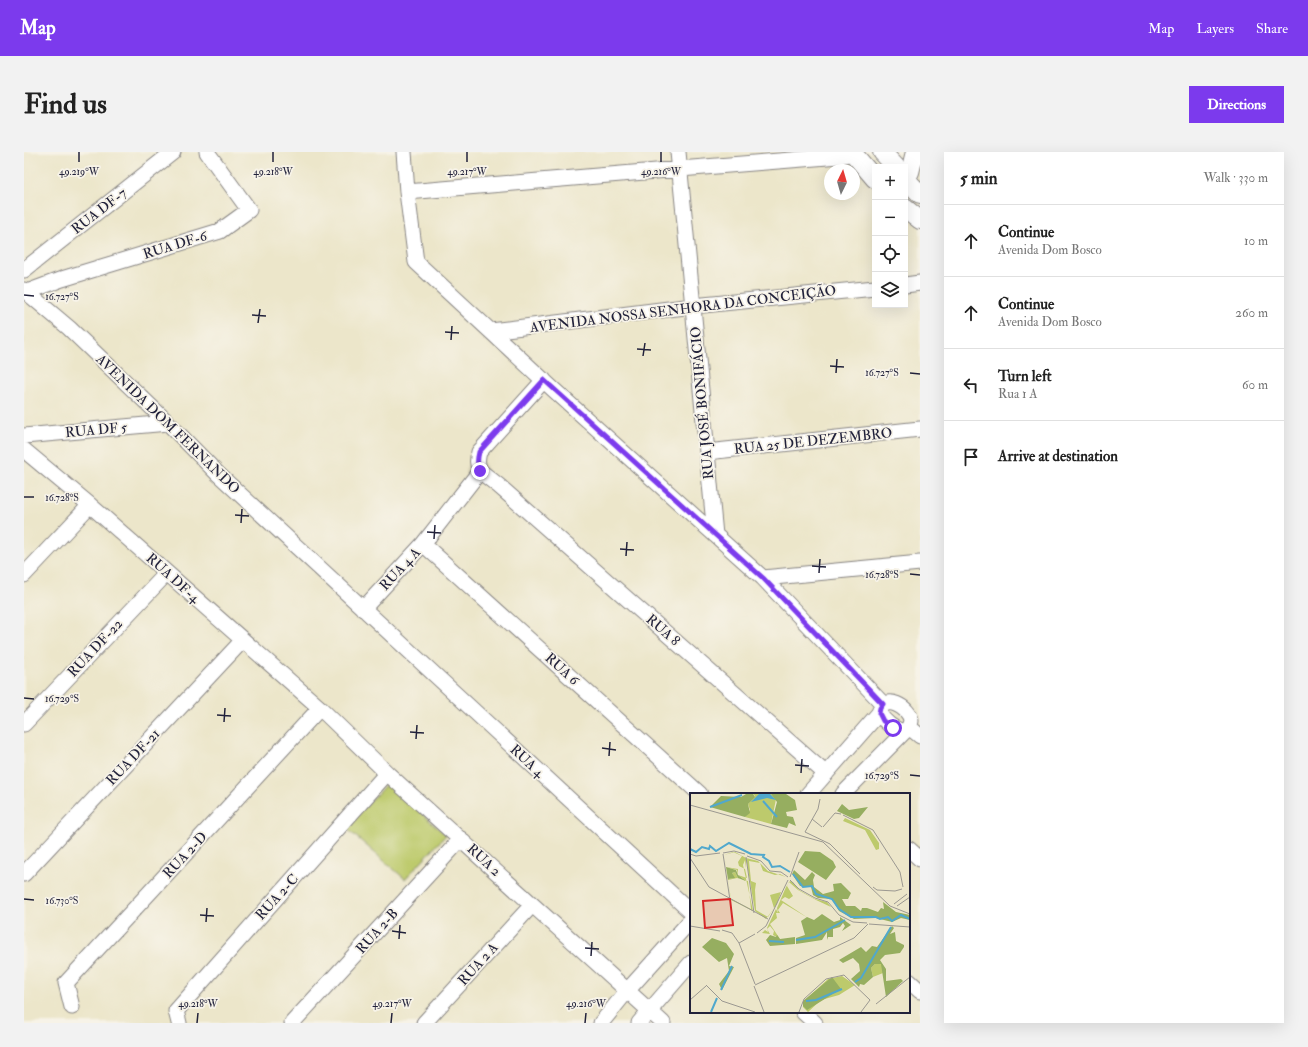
<!DOCTYPE html>
<meta charset="utf-8">
<style>
:root{--surface:#fff;--page:#f2f2f2;--text:#222;--muted:#767676;--line:#e0e0e0;--accent:#7c3aed}
body{margin:0;font-family:"IM FELL Double Pica",serif;background:var(--page);color:var(--text)}
.controls{position:absolute;right:12px;top:12px;display:grid;overflow:hidden;border-radius:0px;box-shadow:0 4px 16px #0002}
.controls button{width:36px;height:36px;display:grid;place-items:center;padding:0;border:0;border-bottom:1px solid var(--line);background:var(--surface);color:var(--text);font:20px sans-serif}
.compass{position:absolute;left:800px;top:12px;width:36px;height:36px;border-radius:50%;background:var(--surface);box-shadow:0 4px 16px #0002;rotate:5deg}
.stop{position:absolute;width:12px;height:12px;margin:-9px;border:3px solid #7c3aed;border-radius:50%;background:#fff}
.stop.end{background:#7c3aed;border-color:#fff;box-shadow:0 1px 4px #0008}
.list{margin:0;padding:0;list-style:none}
h2{display:flex;justify-content:space-between;align-items:center;height:52px;margin:0;padding:0 16px;font-size:17px}
h2 small{font-size:13px;font-weight:400;color:var(--muted)}
.list li{display:grid;grid-template-columns:26px 1fr auto;gap:12px;align-items:center;box-sizing:border-box;height:72px;padding:0 16px;border-top:1px solid var(--line)}
.list b{display:block;font-size:15px;white-space:nowrap}
.list p{margin:0;font-size:13px;white-space:nowrap;color:var(--muted)}
.list em{font-size:13px;font-style:normal;color:var(--muted)}
.icon{flex:none;width:22px;height:22px;fill:none;stroke:currentColor;stroke-width:2;stroke-linecap:round;stroke-linejoin:round}
.map{position:relative;flex:none;width:896px;height:871px;overflow:hidden;border-radius:0px}
header{display:flex;align-items:center;gap:24px;box-sizing:border-box;height:56px;padding:0 20px;background:var(--accent);color:#fff}
header strong{font-size:19px}
nav{display:flex;gap:22px;margin-inline-start:auto;font-size:14px}
.intro{display:flex;align-items:center;justify-content:space-between;box-sizing:border-box;height:96px;padding:0 24px}
h1{margin:0;font-size:28px}
.button{padding:10px 18px;border-radius:0px;background:var(--accent);color:#fff;font-size:14px;font-weight:700}
main{display:flex;gap:24px;padding:0 24px}
aside{flex:1;background:var(--surface);border-radius:0px;box-shadow:0 4px 16px #0002}
.map>svg:first-child{display:block}
.green{fill:#bdca6c;stroke:#707654}
.lines{fill:none;stroke-linecap:round;stroke-linejoin:round}
.minor-casing{stroke:#878482;stroke-width:17}
.tertiary-casing{stroke:#878482;stroke-width:20}
.minor{stroke:#fff;stroke-width:15}
.tertiary{stroke:#fff;stroke-width:18}
.route{stroke:#7c3aed;stroke-width:5}
.ticks{fill:none;stroke:#22223b;stroke-width:1.5}
.labels{text-anchor:middle;dominant-baseline:central;stroke-width:3.5;stroke-linejoin:round;paint-order:stroke}
.street-label{font-size:14px;fill:#22223b;stroke:#f7f3e8}
.inset-river{fill:none;stroke:#50a8cd;stroke-width:2}
.inset-road{fill:none;stroke:#9b9891;stroke-width:1}
.view{fill:#d62828;fill-opacity:0.15;stroke:#d62828;stroke-width:2}
.inset-edge{fill:none;stroke:#22223b;stroke-width:2}
.ticks-label{font-size:10px;text-anchor:middle;fill:#22223b;stroke:#f7f3e8;stroke-width:3.5;stroke-linejoin:round;paint-order:stroke}
</style>
<header>
<strong>Map</strong>
<nav><a>Map</a><a>Layers</a><a>Share</a></nav>
</header>
<div class="intro"><h1>Find us</h1><a class="button">Directions</a></div>
<main>
<div class="map">
<svg width="896" height="871" viewBox="0 0 896 871">
<rect width="100%" height="100%" fill="#f7f3e8"/>
<filter id="ink" filterUnits="userSpaceOnUse"><feTurbulence type="fractalNoise" baseFrequency=".025" numOctaves="2"/><feDisplacementMap in="SourceGraphic" scale="8" xChannelSelector="R" yChannelSelector="G"/><feConvolveMatrix kernelMatrix="1 2 1 2 8 2 1 2 1" color-interpolation-filters="sRGB"/></filter>
<filter id="wash" filterUnits="userSpaceOnUse"><feTurbulence type="fractalNoise" baseFrequency=".012" numOctaves="4" result="noise"/><feDisplacementMap in="SourceGraphic" scale="16" xChannelSelector="R" yChannelSelector="G"/><feGaussianBlur stdDeviation="0.9" result="paint"/><feColorMatrix in="noise" values="0 0 0 0 0 0 0 0 0 0 0 0 0 0 0 0 0 1.4 0 .05"/><feComposite in="paint" operator="in"/></filter>
<g filter="url(#wash)">
<rect width="100%" height="100%" fill="#ece6ca"/>
<path class="green" d="M363,631L422,683L381,727L322,676Z"/>
</g>
<g filter="url(#ink)">
<g class="lines">
<g class="minor-casing">
<path id="minor" d="M380,0L383,40L392,110L530,238L739,426L859,552
M654,0L691,383
M383,40L656,17L816,4L829,1
M0,118L149,0
M881,133L896,131
M0,138L45,176L144,271L193,321L667,760
M3,140L38,127L196,79L225,58L183,0
M467,179L669,154L851,136
M0,284L144,271
M0,298L66,353L296,556L363,621L639,871
M683,300L896,277
M456,319C453,312 453,308 455,300L520,228
M399,392L676,642
M0,423L66,353
M739,426L896,411
M339,457L399,392L456,319L475,334L802,622
M855,561C861,571 868,576 879,580
M0,572L143,421
M885,575L896,584
M784,642L855,561C859,540 887,556 887,569C887,570 885,575 885,575L819,642
M885,697L896,707
M0,722L219,488
M885,829L896,839
M48,855L42,831L296,556
M779,860L791,871
M155,871L152,859L363,621
M268,871L437,687
M400,871L508,753
M577,871L603,839L667,768
M615,871L667,811"/>
</g>
<g class="tertiary-casing">
<path id="tertiary" d="M828,0L851,27
M858,0L872,15
M881,24L886,20L891,0
M881,26L896,42
M881,56L896,68"/>
</g>
<use href="#minor" class="minor"/>
<use href="#tertiary" class="tertiary"/>
</g>
</g>
<g class="lines" filter="url(#ink)">
<path class="route" d="M456,319C453,312 453,308 455,300L520,228L739,426L859,552L856,556L855,561L859,569L869,576"/>
</g>
<path class="ticks" d="M55,10V0M249,10V0M443,10V0M637,10V0M0,143L10,144M228,163L242,164M234,171L236,157M421,180L435,181M427,188L428,174M613,197L627,198M619,204L621,191M806,214L820,215M812,221L813,207M886,221L896,222M0,345H10M211,363L225,364M217,371L218,357M403,380L417,381M410,387L411,373M596,397L610,398M602,404L603,390M788,414L802,415M795,421L796,407M886,422L896,423M0,546L10,547M193,563L207,564M200,570L201,556M386,580L400,581M392,587L393,573M578,596L592,598M585,604L586,590M771,613L785,614M777,621L778,607M886,623L896,624M0,747L10,748M176,763L190,764M182,770L183,756M368,779L382,781M375,787L376,773M561,796L575,797M567,804L568,790M173,871L174,861M367,871L368,861M561,871L562,861"/>
<g class="labels">
<g class="street-label">
<text transform="translate(75 59) rotate(-38)">RUA DF-7</text>
<text transform="translate(151 93) rotate(-17)">RUA DF-6</text>
<text transform="translate(659 157) rotate(-7)">AVENIDA NOSSA SENHORA DA CONCEIÇÃO</text>
<text transform="translate(678 251) rotate(-95)">RUA JOSÉ BONIFÁCIO</text>
<text transform="translate(144 272) rotate(44)">AVENIDA DOM FERNANDO</text>
<text transform="translate(72 278) rotate(-5)">RUA DF 5</text>
<text transform="translate(789 289) rotate(-6)">RUA 25 DE DEZEMBRO</text>
<text transform="translate(376 417) rotate(-47)">RUA 4 A</text>
<text transform="translate(149 426) rotate(42)">RUA DF-4</text>
<text transform="translate(639 478) rotate(41)">RUA 8</text>
<text transform="translate(71 496) rotate(-47)">RUA DF-22</text>
<text transform="translate(538 517) rotate(42)">RUA 6</text>
<text transform="translate(109 605) rotate(-47)">RUA DF-21</text>
<text transform="translate(503 609) rotate(43)">RUA 4</text>
<text transform="translate(161 703) rotate(-47)">RUA 2-D</text>
<text transform="translate(460 708) rotate(43)">RUA 2</text>
<text transform="translate(253 745) rotate(-48)">RUA 2-C</text>
<text transform="translate(353 779) rotate(-48)">RUA 2-B</text>
<text transform="translate(454 812) rotate(-48)">RUA 2 A</text>
</g>
</g>
<g transform="translate(666 641)">
<rect width="220" height="220" fill="#ece6ca"/>
<path d="M63,1H81L86,6L81,31L55,24L60,17L58,11L65,3ZM155,25L180,37L189,50V56L186,57L175,37L153,28ZM45,59L56,65V75L55,67L53,72L63,118L41,107L34,62ZM43,59L52,63L48,69L49,73L55,76L57,85L48,82V76L36,74L34,62ZM36,74L47,77L48,82L56,88L48,85L45,79L42,80L44,85L38,86ZM47,85L58,88L61,116L41,106L38,87ZM56,65L68,68L78,78L96,84L87,111L76,126L65,118ZM59,68L70,70L73,78L85,82L90,81L96,84L91,99L80,102L84,115L78,124L66,117L65,97L74,100L65,97L66,90L61,88ZM100,88L103,89L109,97L125,106L137,109L141,114L126,107L108,97L99,89L97,93L103,103L114,111L103,103L99,106L95,104L91,107L118,125L93,110L88,117L90,120H86L87,125L80,131L90,146L83,142L84,138L80,133L77,136L80,141L72,140L75,137L78,139L77,135L86,116L88,120L87,115L96,94ZM185,171H192L193,180L183,184L181,175ZM152,183L165,192L149,202L131,207L118,219L113,214V209L138,186Z" fill="#bdca6c" fill-rule="evenodd"/>
<path d="M56,1H63L65,4L58,11L60,20L55,24L20,14L31,3L51,4ZM81,1H96L105,7L107,17L96,19L97,23L103,24L106,33L99,30L97,35L81,31L87,9ZM152,11L159,17L178,14L169,25L164,26L147,18ZM115,58L130,59L143,68L146,74L136,87L108,69ZM36,74L46,77L48,82L56,88L48,85L45,79L42,80L45,85L38,86ZM104,77L115,87L122,79L125,82L123,87L124,94L133,101L144,98L143,91L151,90L161,100L158,106H152L156,113H165L171,118L172,115H177L188,119L191,115L194,116L193,109L206,119L220,122V127L211,125L202,129L186,125L164,126L149,118L142,106L128,105L123,102L121,94L110,93L102,81ZM132,121L144,129L150,127V124L161,132L152,138L155,133L153,130L150,134L143,136V144H138L137,147V139L132,147L106,151V145L115,142L111,128L117,124L124,127ZM202,133L204,135L200,141L205,139L206,148L214,152V154L210,160L195,162L190,167L196,176V188L211,186L213,188L196,204L191,171H185L181,175L183,184L174,192L170,191L169,194L161,186L170,178L169,171L163,165L153,170L149,167L171,154L176,159L182,153L187,154ZM80,142L86,144L87,142L90,146L105,144V151L80,153L76,147ZM22,145L36,150L44,161L39,173L44,174L32,197L29,191L39,178L37,165L29,169L12,154ZM142,184L151,196L117,217L113,213V208Z" fill="#96ae60"/>
<path d="M69,1H80L86,7L77,5L61,9Z" fill="#50a8cd"/>
<path class="inset-river" d="M73,8L87,24M20,14L52,2M0,56L6,59L12,54L19,56L20,53L26,58L39,50L61,61L74,62L73,64L79,68L82,74L90,73L100,79M103,81L113,94L122,93L126,101L142,106L149,116L161,124H186L190,126L198,124L202,128L211,122L220,126M106,147L125,144L155,127M79,148L94,149M165,189L171,185L201,134M31,197L42,173M116,208L126,207L152,196M21,219L27,205"/>
<path class="inset-road" d="M0,12L133,49L200,113L220,121M153,22L183,37L210,79L213,94M122,26L132,34M133,34L145,20L151,21M115,39L140,51L170,81M115,39L128,16L130,6M33,60L44,58L55,61M0,61L6,63L30,60M33,61L40,107M57,63L71,68L80,78L91,79L98,84M56,64L64,120M0,65L19,94L78,126M100,84L109,59M100,87L109,96L125,105L138,109L149,122L163,129L177,130M183,94L187,97L205,98L212,96M204,111L217,101M207,113L220,104M179,131L220,134M0,133L30,138M32,137L42,140L49,150L65,191M67,140L76,133L98,87M49,150L65,141M16,192L32,208L65,219M65,192L164,145L178,131M64,193L74,219M0,207L16,193M186,211L220,184M109,219L114,206L136,186L154,182L180,207L171,219"/>
<path class="view" d="M40,106L43,132L15,135L13,108Z"/>
<rect width="220" height="220" class="inset-edge"/>
</g>
<g class="ticks-label">
<text x="55" y="23">49.219°W</text>
<text x="249" y="23">49.218°W</text>
<text x="443" y="23">49.217°W</text>
<text x="637" y="23">49.216°W</text>
<text x="38" y="148">16.727°S</text>
<text x="858" y="224">16.727°S</text>
<text x="38" y="349">16.728°S</text>
<text x="858" y="426">16.728°S</text>
<text x="38" y="550">16.729°S</text>
<text x="858" y="627">16.729°S</text>
<text x="38" y="752">16.730°S</text>
<text x="174" y="855">49.218°W</text>
<text x="368" y="855">49.217°W</text>
<text x="562" y="855">49.216°W</text>
</g>
</svg>
<div class="controls">
<button>+</button>
<button>−</button>
<button><svg class="icon" aria-label="locate" viewBox="0 0 24 24"><circle cx="12" cy="12" r="6"/><path d="M12 2v4M12 18v4M2 12h4M18 12h4"/></svg></button>
<button><svg class="icon" aria-label="layers" viewBox="0 0 24 24"><path d="M12 4l9 5-9 5-9-5zM3 14l9 5 9-5"/></svg></button>
</div>
<svg class="compass" viewBox="-18 -18 36 36"><path d="M0-13l5 13h-10z" fill="#e53935"/><path d="M0 13l5-13h-10z" fill="#767676"/></svg>
<div class="stop" style="left:869px;top:576px"></div>
<div class="stop end" style="left:456px;top:319px"></div>
</div>
<aside>
<h2>5 min<small>Walk · 330 m</small></h2>
<ul class="list">
<li><svg class="icon" aria-label="ahead" viewBox="0 0 24 24"><path d="M12 20V5M6 11l6-6 6 6"/></svg><div><b>Continue</b><p>Avenida Dom Bosco</p></div><em>10 m</em></li>
<li><svg class="icon" aria-label="ahead" viewBox="0 0 24 24"><path d="M12 20V5M6 11l6-6 6 6"/></svg><div><b>Continue</b><p>Avenida Dom Bosco</p></div><em>260 m</em></li>
<li><svg class="icon" aria-label="left" viewBox="0 0 24 24"><path d="M17 20v-9H6M10 6l-5 5 5 5"/></svg><div><b>Turn left</b><p>Rua 1 A</p></div><em>60 m</em></li>
<li><svg class="icon" aria-label="arrive" viewBox="0 0 24 24"><path d="M6 21V4h12l-3 4 3 4H6"/></svg><div><b>Arrive at destination</b></div></li>
</ul>
</aside>
</main>
